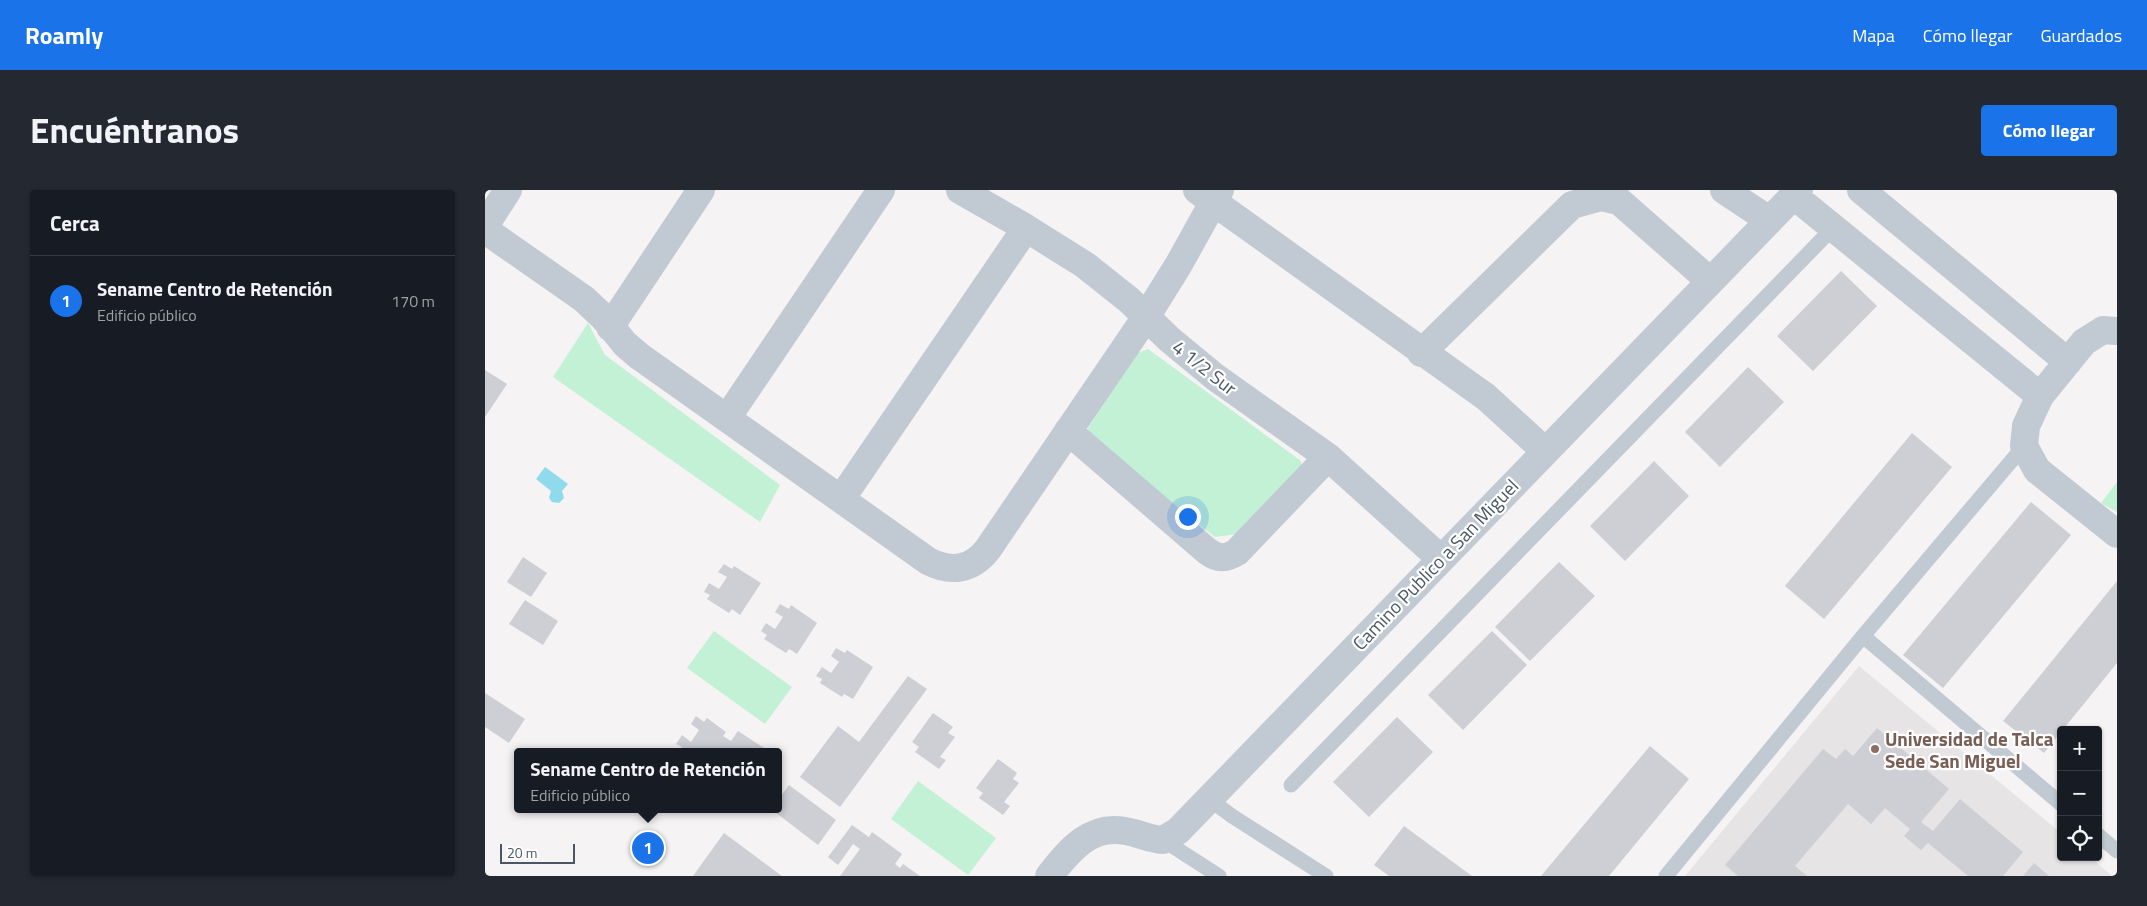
<!DOCTYPE html>
<html lang="es">
<meta charset="utf-8">
<style>
:root{--surface:#171b24;--page:#242831;--text:#f1f3f6;--muted:#9ea1a6;--line:#363941;--accent:#1a73e8}
body{margin:0;font-family:"Titillium Web",sans-serif;background:var(--page);color:var(--text)}
.controls{position:absolute;right:15px;bottom:15px;display:grid;overflow:hidden;border-radius:5px;box-shadow:0 1px 4px #0004}
.controls button{width:45px;height:45px;display:grid;place-items:center;padding:0;border:0;border-bottom:1px solid var(--line);background:var(--surface);color:var(--text);font:25px sans-serif}
.scale{position:absolute;left:15px;bottom:12px;width:75px;box-sizing:border-box;padding-left:5px;border:2px solid #4a5661;border-top:0;font-size:14px;line-height:18px;white-space:nowrap;color:#4a5661;-webkit-text-stroke:4px #fff;paint-order:stroke}
.you{position:absolute;left:702px;top:326px;width:18px;height:18px;margin:-12px;border:4px solid #fff;border-radius:50%;background:#1a73e8;box-shadow:0 0 0 8px #1a73e833}
.badge{display:grid;place-items:center;width:32px;height:32px;border-radius:50%;background:var(--accent);color:#fff;font-size:16px;font-weight:700}
.pin{position:absolute;translate:-50% -50%;border:2px solid #fff;box-shadow:0 1px 5px #0006}
.popup{position:absolute;left:29px;top:558px;width:268px;height:65px;box-sizing:border-box;display:grid;place-content:center;border-radius:5px;background:var(--surface);filter:drop-shadow(0 1px 4px #0005);font-size:16px;white-space:nowrap;color:var(--muted)}
.popup b{font-size:19px;color:var(--text)}
.popup::after{content:'';position:absolute;left:50%;top:100%;margin-left:-10px;border:10px solid transparent;border-top-color:var(--surface)}
.list{margin:0;padding:0;list-style:none}
h2{display:flex;justify-content:space-between;align-items:center;height:65px;margin:0;padding:0 20px;font-size:21px}
h2 small{font-size:16px;font-weight:400;color:var(--muted)}
.list li{display:grid;grid-template-columns:32px 1fr auto;gap:15px;align-items:center;box-sizing:border-box;height:90px;padding:0 20px;border-top:1px solid var(--line)}
.list b{display:block;font-size:19px;white-space:nowrap}
.list p{margin:0;font-size:16px;white-space:nowrap;color:var(--muted)}
.list em{font-size:16px;font-style:normal;color:var(--muted)}
.icon{flex:none;width:28px;height:28px;fill:none;stroke:currentColor;stroke-width:2;stroke-linecap:round;stroke-linejoin:round}
.map{position:relative;flex:none;width:1632px;height:686px;overflow:hidden;border-radius:5px}
header{display:flex;align-items:center;gap:30px;box-sizing:border-box;height:70px;padding:0 25px;background:var(--accent);color:#fff}
header strong{font-size:24px}
nav{display:flex;gap:28px;margin-inline-start:auto;font-size:18px}
.intro{display:flex;align-items:center;justify-content:space-between;box-sizing:border-box;height:120px;padding:0 30px}
h1{margin:0;font-size:35px}
.button{padding:12px 22px;border-radius:5px;background:var(--accent);color:#fff;font-size:18px;font-weight:700}
main{display:flex;gap:30px;padding:0 30px}
aside{flex:1;background:var(--surface);border-radius:5px;box-shadow:0 1px 4px #0004}
.map>svg:first-child{display:block}
.education{fill:#e6e4e5}
.green{fill:#c3f1d5}
.water{fill:#90daee}
.building{fill:#cdcfd5}
.lines{fill:none;stroke-linecap:round;stroke-linejoin:round}
.service{stroke:#c1cad2;stroke-width:15}
.minor{stroke:#c1cad2;stroke-width:28}
.education-dot{fill:#8d6e63;stroke:#fff;stroke-width:2}
.labels{text-anchor:middle;dominant-baseline:central;stroke-width:4.5;stroke-linejoin:round;paint-order:stroke}
.street-label{font-size:19px;fill:#4a5661;stroke:#fff}
.education-label{font-size:19px;font-weight:bold;fill:#785e54;stroke:#fff;text-anchor:start}
</style>
<header>
<strong>Roamly</strong>
<nav><a>Mapa</a><a>Cómo llegar</a><a>Guardados</a></nav>
</header>
<div class="intro"><h1>Encuéntranos</h1><a class="button">Cómo llegar</a></div>
<main>
<aside>
<h2>Cerca<small></small></h2>
<ul class="list">
<li><span class="badge">1</span><div><b>Sename Centro de Retención</b><p>Edificio público</p></div><em>170 m</em></li>
</ul>
</aside>
<div class="map">
<svg width="1632" height="686" viewBox="0 0 1632 686">
<rect width="100%" height="100%" fill="#f5f3f3"/>
<path class="education" d="M1374,476L1576,643V667H1605L1627,686H1200Z"/>
<path class="green" d="M103,133L120,165L295,295L275,332L68,187Z
M663,159L816,271L817,282L753,344L730,347L606,251L603,238L652,163Z
M1632,292V322L1616,313Z
M229,441L307,497L280,534L202,478Z
M433,591L511,648L483,685L406,629Z"/>
<path class="water" d="M60,277L83,294L77,301L79,308L74,313L67,312L64,308L66,301L51,289Z"/>
<path class="building" d="M1356,81L1392,116L1328,181L1292,146Z
M1263,177L1299,212L1235,277L1200,242Z
M0,180L22,194L0,227Z
M1427,243L1467,277L1339,429L1300,396Z
M1169,271L1204,306L1140,371L1105,336Z
M1546,312L1586,345L1458,498L1418,465Z
M38,367L62,383L46,407L22,392Z
M1074,372L1110,406L1045,471L1010,437Z
M239,374L247,379L249,376L276,393L255,425L247,419L244,423L222,409L225,405L219,402L224,393L234,399L242,387L233,382Z
M1632,391V473L1559,563L1518,531Z
M40,410L73,431L58,455L24,434Z
M295,414L304,419L306,415L332,433L312,464L304,459L301,463L279,449L282,445L276,441L281,433L290,439L298,427L290,422Z
M1007,441L1042,475L978,540L943,505Z
M351,458L360,463L362,460L388,477L368,509L359,504L357,507L335,493L337,489L331,486L337,477L346,483L354,472L346,466Z
M423,486L442,499L355,617L315,587L353,536L374,552Z
M0,503L40,529L24,553L0,537Z
M448,523L468,537L463,543L470,547L455,567L461,570L454,579L430,562L434,557L427,552Z
M211,526L219,532L222,528L241,542L238,546L246,551L253,541L282,560L281,562H194L197,557L191,554L197,545L206,552L214,540L206,534Z
M912,527L948,562L884,627L848,592Z
M1392,538L1464,599L1436,632L1448,641L1475,609L1538,662L1518,686H1483L1443,653L1436,660L1419,646L1425,639L1400,618L1386,634L1363,614L1310,676L1322,686H1253L1240,675L1338,559L1351,569L1360,559L1368,566Z
M1165,556L1204,589L1124,686H1056Z
M513,569L532,583L528,589L534,593L519,612L525,616L518,625L494,608L498,603L491,598Z
M304,595L351,630L333,655L286,619H293V610Z
M367,635L384,647L387,642L417,664L410,674L415,678L418,674L435,686H355L375,659L368,654L353,675L343,667Z
M919,636L987,686H904L889,675Z
M239,643L297,686H208Z
M1549,673L1564,686H1538Z"/>
<g class="lines">
<path class="service" d="M1378,446L1576,614
M806,595L1348,38
M724,609L747,626L841,686
M1613,645L1632,661
M678,650L734,686
M1181,686L1378,446L1539,256"/>
<path class="minor" d="M475,0L541,38L600,75L644,110L684,149L730,187L843,267L955,368
M712,0L1001,207L1060,261
M1239,0L1284,30
M1376,0L1583,172
M1308,5L1555,206
M0,36L23,0
M0,40L99,109L118,127L140,154L154,166L443,371C466,383 487,380 503,359L661,127L694,74L735,0
M125,137L216,0
M1632,141L1618,140L1599,152L1555,206L1541,236L1539,256L1552,280L1632,344
M936,163L1087,15L1116,7L1134,11L1225,91
M242,228L396,0
M583,241L722,361C732,369 741,369 752,362L843,267
M356,309L541,38
M564,686C584,661 605,634 640,641C653,643 665,649 678,650L693,641L1314,0"/>
</g>
<circle class="education-dot" cx="1390" cy="559" r="5"/>
<g class="labels">
<g class="street-label">
<text transform="translate(720 177) rotate(38)">4 1/2 Sur</text>
<text transform="translate(950 374) rotate(-46)">Camino Publico a San Miguel</text>
</g>
<g class="education-label">
<text x="1400" y="548">Universidad de Talca<tspan x="1400" dy="22">Sede San Miguel</tspan></text>
</g>
</g>
</svg>
<div class="controls">
<button>+</button>
<button>−</button>
<button><svg class="icon" aria-label="locate" viewBox="0 0 24 24"><circle cx="12" cy="12" r="6"/><path d="M12 2v4M12 18v4M2 12h4M18 12h4"/></svg></button>
</div>
<div class="scale">20 m</div>
<div class="you"></div>
<div class="pin badge" style="left:163px;top:658px">1</div>
<div class="popup"><b>Sename Centro de Retención</b>Edificio público</div>
</div>
</main>
